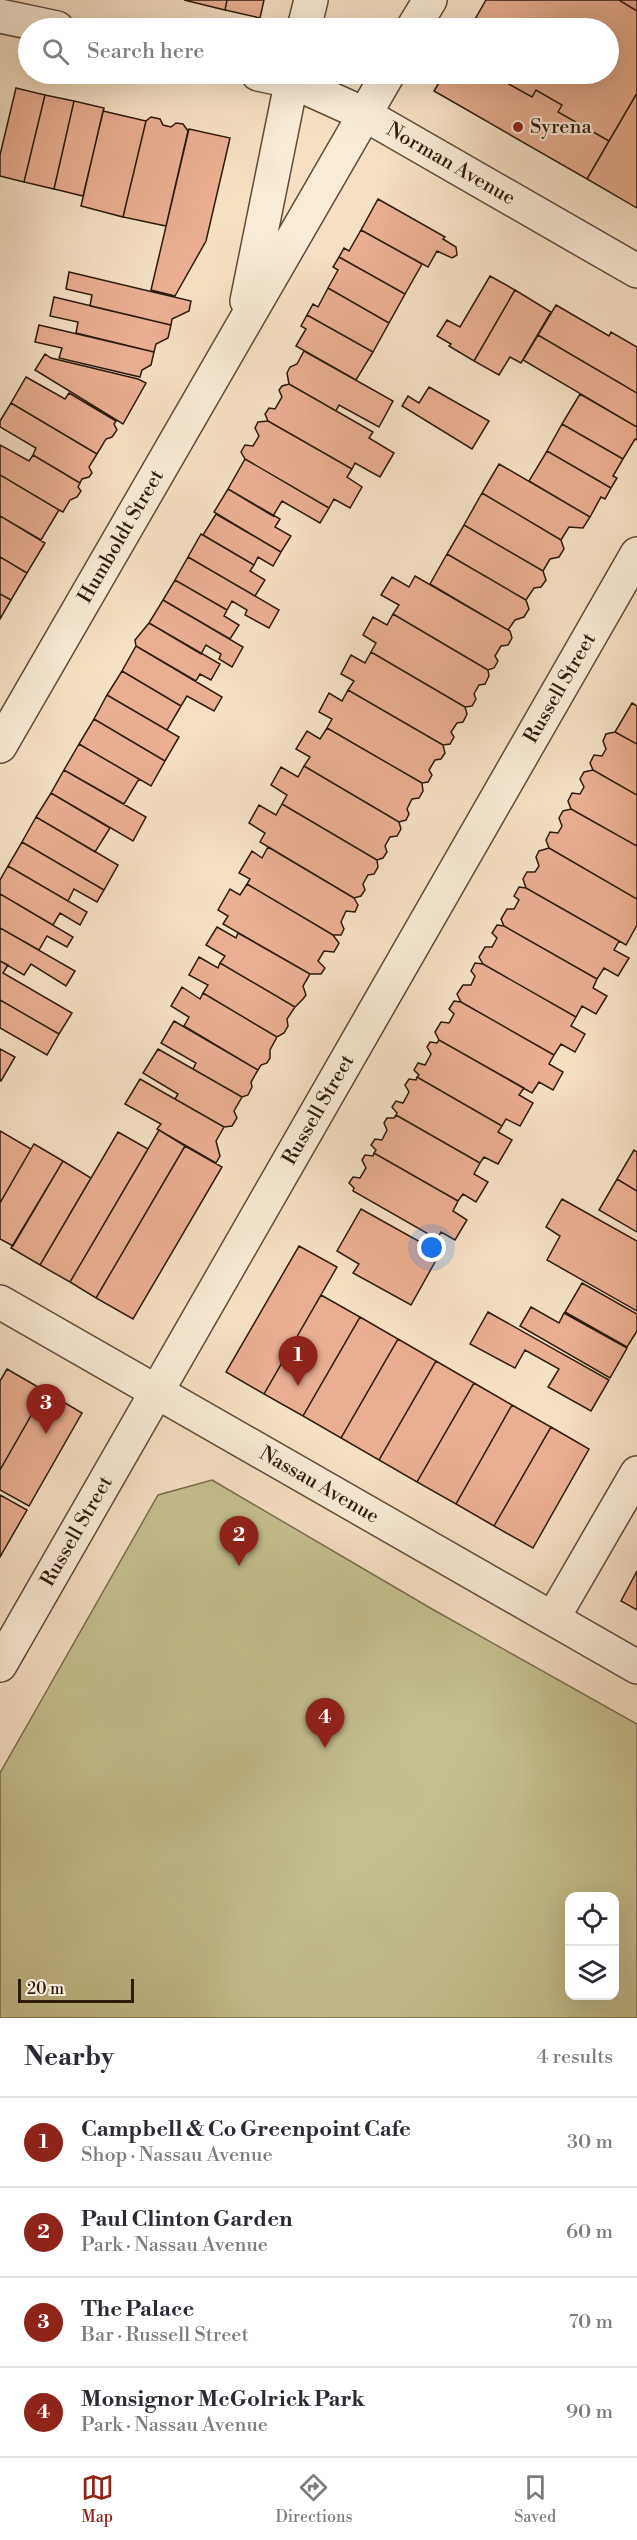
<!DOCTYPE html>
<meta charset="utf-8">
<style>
:root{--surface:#fff;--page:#f2f2f3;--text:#2b2b33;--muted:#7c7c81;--line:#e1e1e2;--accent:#8f2418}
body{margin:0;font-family:"Libre Bodoni",serif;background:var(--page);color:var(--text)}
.controls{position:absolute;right:18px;bottom:18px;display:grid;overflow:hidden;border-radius:12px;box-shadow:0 6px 24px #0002}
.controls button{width:54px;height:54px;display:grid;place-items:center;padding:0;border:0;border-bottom:2px solid var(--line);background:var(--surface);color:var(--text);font:30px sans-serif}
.scale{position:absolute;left:18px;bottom:15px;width:116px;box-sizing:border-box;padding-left:6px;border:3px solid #2d1b0c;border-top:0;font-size:16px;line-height:21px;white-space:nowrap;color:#2d1b0c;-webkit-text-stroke:4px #f8ebd7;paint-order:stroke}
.you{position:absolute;left:432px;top:1248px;width:21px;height:21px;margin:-15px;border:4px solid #fff;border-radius:50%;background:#1a73e8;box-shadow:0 0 0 9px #1a73e833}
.badge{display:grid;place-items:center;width:39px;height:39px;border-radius:50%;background:var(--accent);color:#fff;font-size:20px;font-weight:700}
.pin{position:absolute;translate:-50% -50px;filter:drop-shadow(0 2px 3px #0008)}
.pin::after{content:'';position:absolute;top:32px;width:21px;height:18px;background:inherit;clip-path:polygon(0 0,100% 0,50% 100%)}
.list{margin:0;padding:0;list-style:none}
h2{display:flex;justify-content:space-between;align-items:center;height:78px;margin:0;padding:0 24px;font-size:26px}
h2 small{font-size:20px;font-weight:400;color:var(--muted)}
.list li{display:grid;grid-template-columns:39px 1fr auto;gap:18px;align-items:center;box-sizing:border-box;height:90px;padding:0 24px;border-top:2px solid var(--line)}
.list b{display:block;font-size:22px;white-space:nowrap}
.list p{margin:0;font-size:20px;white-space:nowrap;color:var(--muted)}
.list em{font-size:20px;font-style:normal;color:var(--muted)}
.icon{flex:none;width:33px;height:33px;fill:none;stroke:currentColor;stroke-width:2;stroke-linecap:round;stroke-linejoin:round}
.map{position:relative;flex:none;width:637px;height:2018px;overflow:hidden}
.search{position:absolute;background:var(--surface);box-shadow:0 6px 24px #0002;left:18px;right:18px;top:18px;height:66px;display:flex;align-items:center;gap:15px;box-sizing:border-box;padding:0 21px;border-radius:33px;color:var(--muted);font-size:22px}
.sheet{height:438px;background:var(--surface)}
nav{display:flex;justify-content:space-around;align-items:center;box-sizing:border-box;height:84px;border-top:2px solid var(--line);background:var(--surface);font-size:16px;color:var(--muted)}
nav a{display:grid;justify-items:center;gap:3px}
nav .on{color:var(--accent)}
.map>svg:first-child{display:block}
.green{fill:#c4c08e;stroke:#786e4d;stroke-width:1.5;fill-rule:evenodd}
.building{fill:#eaae90;stroke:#2d1b0c;stroke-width:1.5}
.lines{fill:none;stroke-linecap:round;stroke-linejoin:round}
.street-casing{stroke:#5f4c3a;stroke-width:36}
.street{stroke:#f8ebd7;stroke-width:33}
.poi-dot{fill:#8f2418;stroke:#f8ebd7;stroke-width:2}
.labels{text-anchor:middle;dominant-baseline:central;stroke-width:4.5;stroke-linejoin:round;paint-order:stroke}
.poi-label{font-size:20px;fill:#2d1b0c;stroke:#f8ebd7;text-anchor:start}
.street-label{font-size:20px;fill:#2d1b0c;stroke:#f8ebd7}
</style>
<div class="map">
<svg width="637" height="2018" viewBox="0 0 637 2018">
<rect width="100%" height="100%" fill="#f5e0c2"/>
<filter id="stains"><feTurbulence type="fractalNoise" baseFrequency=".00333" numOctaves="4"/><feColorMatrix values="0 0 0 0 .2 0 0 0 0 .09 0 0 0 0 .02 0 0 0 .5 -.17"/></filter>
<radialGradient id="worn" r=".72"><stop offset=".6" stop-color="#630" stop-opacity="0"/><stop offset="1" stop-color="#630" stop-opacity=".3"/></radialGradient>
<path class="green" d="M212,1480L432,1609L637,1724V2018H0V1773L158,1495ZM570,1896H614V1996H570Z"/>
<path class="building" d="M184,0H227L225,10Z
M227,0H264L260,18L225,10Z
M486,0H619L637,11V93L609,141L558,112L562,105L536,90L532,97L491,74H608V28H470Z
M619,0H637V11Z
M444,74H491L532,97L536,90L562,105L558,112L609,141L587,179L434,91Z
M16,88L45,95L24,182L0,176V155Z
M637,93V208L587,179Z
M45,95L74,101L54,189L24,182Z
M74,101L104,108L83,196L54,189Z
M103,111L146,121L123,217L81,206Z
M151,117L160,119L163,125L171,127L176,123L183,124L188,131L166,226L123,217L146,121Z
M189,129L230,138L206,241L175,296L151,290Z
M378,199L445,237L443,239L456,247L457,255L452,258L437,251L428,267L361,230Z
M361,230L422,264L405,294L339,257L344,248L349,251Z
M339,257L405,294L389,323L328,288L338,270L333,267Z
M69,272L191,301L189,311L172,319L171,325L90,306L92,295L66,289Z
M490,276L515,290L474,361L449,346L451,344L437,336L447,320L460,327Z
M328,288L389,323L373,352L307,315L313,304L318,307Z
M515,290L551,312L521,363L510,357L499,375L474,361Z
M54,297L171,325L168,338L156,344L154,352L76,333L78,322L50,316Z
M556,305L609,336L611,332L637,347V393L538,335Z
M307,315L373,352L356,380L296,346L306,329L301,326Z
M39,325L154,352L151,365L142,370L140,377L59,358L62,348L35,342Z
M538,335L637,393V427L523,360Z
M304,351L393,401L379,427L339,405L336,411L289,384L287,373L290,367L297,364Z
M45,354L51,358L138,379L146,383L123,424L35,370Z
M26,377L65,399L69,393L116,421L114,424L117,430L112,437L106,439L97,454L11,403Z
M289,384L373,432L369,438L394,453L380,477L355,463L352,469L268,421L265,414L269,408L275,409L282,397L279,390L282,386Z
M429,387L489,421L472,449L402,406L408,396L419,403Z
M580,394L637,427V440L635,439L623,459L562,424Z
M11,403L97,454L89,467L92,473L89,477L82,479L80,483L33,455L36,448L0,427V421Z
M268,421L352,469L347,477L362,487L350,508L334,499L329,508L245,459L241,452L245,445L253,446L259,436L255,428L258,422Z
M562,424L623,459L613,476L617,478L611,488L547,451Z
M0,445L29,461L33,455L80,483L78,487L81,491L77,497L70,500L63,512L59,510L0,475Z
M547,451L611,488L605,499L601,497L590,517L529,481Z
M245,459L329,508L320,523L282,501L273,516L228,489Z
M499,464L590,517L583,528L569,527L561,540L482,493Z
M0,475L59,510L41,540L0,516Z
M228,489L280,519L275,527L291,536L281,552L214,512Z
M482,493L561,540L564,549L559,557L550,559L543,571L464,525Z
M216,514L281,552L273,566L258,557L254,565L203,535Z
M0,516L45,543L27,573L0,557Z
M464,525L543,571L546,580L541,587L534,588L526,600L447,554Z
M201,534L254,565L250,571L265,580L255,596L188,557Z
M447,554L526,600L529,609L524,617L515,620L508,630L430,584Z
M0,557L27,573L11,600L0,594Z
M188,557L279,610L269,628L245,615L247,610L232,601L227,610L175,580Z
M415,576L510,631L512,638L508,645L501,646L495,656L498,661L494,668L488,670L393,614L399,605L381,595L392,577L409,587Z
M175,580L227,610L224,616L239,625L230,639L163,600Z
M0,594L11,600L0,619Z
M163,600L243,647L232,667L219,659L221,654L206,645L201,654L149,623Z
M393,614L488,670L489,676L485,684L479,685L474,694L476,699L472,706L465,707L371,652L376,643L363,635L373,617L387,625Z
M149,623L220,664L211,680L200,674L196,681L136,646L135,640Z
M136,646L222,697L214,711L187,696L181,706L122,671Z
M371,652L465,707L467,714L463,722L457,723L451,732L454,737L450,744L443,745L348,690L354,681L341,674L351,655L365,663Z
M122,671L181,706L167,730L107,695Z
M348,690L443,745L445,753L441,759L435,760L429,770L432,775L428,782L422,783L327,728L332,719L319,712L329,693L342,701Z
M107,695L179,737L165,761L94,719Z
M632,703L637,706V744L615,732Z
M94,719L165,761L151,786L79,744Z
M327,728L422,783L423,791L419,798L412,799L407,809L409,814L406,820L399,822L304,766L310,757L296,749L307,731L320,739Z
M615,732L637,744V795L593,770L590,763L594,755L602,756L606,749L603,741L606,734Z
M79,744L139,779L124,804L64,770Z
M304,766L399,822L401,829L397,836L390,837L385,846L387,852L383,858L377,860L282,804L287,795L271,785L281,767L298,777Z
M64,770L146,817L133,841L51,793Z
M593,770L637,795V846L571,809L568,801L572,793L580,794L584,787L580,779L584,772Z
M51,793L110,828L95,852L36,817Z
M282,804L377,860L378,867L374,874L368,875L363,884L365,890L361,896L354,898L260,842L265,833L249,823L259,805L276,815Z
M571,809L637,846V899L549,848L546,840L550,832L558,833L562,826L559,818L563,811Z
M36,817L118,865L104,890L22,842Z
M22,842L104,890L97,902L74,889L68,901L8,866Z
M268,847L354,898L358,905L355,912L346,911L341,922L344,929L341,935H333L247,884L250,879L239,873L252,851L262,858Z
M549,848L637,899V925L626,945L526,888L523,879L527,872H535L539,866L536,857L539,851Z
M8,866L87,912L80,925L60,913L53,925L0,894V880Z
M247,884L333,935L339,943L334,952L324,951L318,961L325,968L321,974H310L223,924L228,916L218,910L230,889L240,895Z
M519,887L526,888L619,941L614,950L629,958L618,976L604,968L597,979L504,926L501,919L507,909H514L519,900L514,896Z
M0,894L73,937L67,947L47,936L39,950L0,928Z
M497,925L504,926L597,979L593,988L607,996L596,1014L582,1006L576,1017L483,964L479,957L485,947H492L497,938L492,933Z
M217,927L236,938L238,933L310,974L303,986L306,995L303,999L295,1007L220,963L225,956L206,945Z
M0,928L75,971L66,986L31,964L24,975L0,961Z
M199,957L218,968L220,963L295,1007L287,1019L288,1026L284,1033L277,1037L203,993L208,985L189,975Z
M0,961L8,965L3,973L72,1013L59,1034L0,1000Z
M475,963L483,964L576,1017L571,1026L585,1034L575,1052L561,1044L554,1055L461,1002L457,994L463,985H471L475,976L471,971Z
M182,987L200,999L203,993L277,1037L270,1050V1058L267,1063L261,1065L258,1070L184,1026L189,1017L171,1006Z
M0,1000L59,1034L47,1055L0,1028Z
M454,1001L461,1002L554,1055L549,1064L563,1072L553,1090L539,1082L532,1093L439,1040L435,1032L441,1022L449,1023L454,1014L449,1009Z
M174,1021L258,1070L251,1082L252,1087L248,1095L242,1097L193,1069L196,1063L161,1043Z
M439,1040L524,1088L519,1095L533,1103L520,1126L506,1119L502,1126L417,1077L419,1075L414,1070L418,1063L425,1065L431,1054L427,1047L430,1042L437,1043Z
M0,1049L15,1057L1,1081L0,1080Z
M158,1049L242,1097L234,1111L237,1118L232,1126L224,1127L175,1099L178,1094L143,1073Z
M417,1077L502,1126L498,1132L512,1140L498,1164L484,1157L480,1163L396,1115L397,1113L392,1107L396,1101L403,1103L409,1092L405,1085L409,1079L416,1080Z
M140,1079L224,1127L216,1141L220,1156L216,1163L157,1129L161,1124L125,1104Z
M396,1115L480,1163L474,1174L488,1182L476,1202L463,1194L458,1201L374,1153L376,1150L371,1145L375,1139L382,1140L387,1130L384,1123L387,1118H394Z
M159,1130L185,1146L96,1298L70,1282Z
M0,1131L31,1149L0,1203Z
M118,1132L148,1149L70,1282L40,1265Z
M34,1144L63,1161L13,1246L0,1239V1203Z
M185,1146L222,1167L133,1319L96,1298Z
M634,1150L637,1152V1191L617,1179Z
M374,1153L458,1201L453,1211L467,1220L455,1240L441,1232L437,1239L353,1191L354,1188L349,1183L353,1177L360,1178L366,1168L362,1160L365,1155L373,1156Z
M63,1161L91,1178L40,1265L11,1248Z
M617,1179L637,1191V1232L599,1210Z
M562,1199L637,1241V1311L547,1260L560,1236L546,1227Z
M361,1209L440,1253L411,1305L353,1273L359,1264L337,1251Z
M299,1246L337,1267L264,1394L226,1372Z
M582,1283L637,1314V1331L627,1347L565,1312Z
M321,1295L360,1317L303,1416L264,1394Z
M531,1307L559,1323L564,1313L627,1348L610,1378L520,1326Z
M488,1312L609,1380L591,1411L548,1387L559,1369L525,1350L515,1368L470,1344Z
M360,1317L398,1339L341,1438L303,1416Z
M398,1339L436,1361L379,1460L341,1438Z
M436,1361L474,1383L417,1482L379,1460Z
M7,1369L45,1391L0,1470V1381Z
M474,1383L512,1405L456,1504L417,1482Z
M45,1391L82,1413L29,1506L0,1490V1470Z
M512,1405L551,1427L494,1526L456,1504Z
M551,1427L589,1449L533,1548L494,1526Z
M0,1495L27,1510L0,1557Z
M637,1571V1610L621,1601Z"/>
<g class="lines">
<g class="street-casing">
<g id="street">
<path d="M0,16L57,28"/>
<path d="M304,28L311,0"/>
<path d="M413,28L430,0"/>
<path id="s1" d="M258,74L291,81L364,114L637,271"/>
<path d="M247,301L293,74"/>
<path id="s2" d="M0,746L388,74"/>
<path id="s3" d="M0,1302L637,1667"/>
<path d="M553,1618L637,1473"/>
<path id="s4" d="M0,1665L637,554"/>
</g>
</g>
<use href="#street" class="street"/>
</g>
<circle class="poi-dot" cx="518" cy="127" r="6"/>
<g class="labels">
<g class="poi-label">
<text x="530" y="127">Syrena</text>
</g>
<g class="street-label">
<text stroke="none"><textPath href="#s1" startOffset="214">Norman Avenue</textPath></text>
<text stroke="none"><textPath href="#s2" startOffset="242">Humboldt Street</textPath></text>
<text stroke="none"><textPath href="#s4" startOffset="1126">Russell Street</textPath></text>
<text stroke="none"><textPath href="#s4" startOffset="640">Russell Street</textPath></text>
<text stroke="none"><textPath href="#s3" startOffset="368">Nassau Avenue</textPath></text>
<text stroke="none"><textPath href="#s4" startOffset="154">Russell Street</textPath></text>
</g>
</g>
<rect width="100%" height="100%" filter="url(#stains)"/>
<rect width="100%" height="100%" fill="url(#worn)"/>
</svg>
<div class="controls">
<button><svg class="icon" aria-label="locate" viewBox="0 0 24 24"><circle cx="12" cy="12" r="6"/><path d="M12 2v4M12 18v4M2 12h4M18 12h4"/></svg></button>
<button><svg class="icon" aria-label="layers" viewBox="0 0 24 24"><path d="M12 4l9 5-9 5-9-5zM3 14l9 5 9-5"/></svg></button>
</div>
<div class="scale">20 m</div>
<div class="you"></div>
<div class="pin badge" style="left:298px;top:1386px">1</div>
<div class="pin badge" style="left:239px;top:1566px">2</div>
<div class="pin badge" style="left:46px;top:1434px">3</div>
<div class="pin badge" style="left:325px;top:1748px">4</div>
<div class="search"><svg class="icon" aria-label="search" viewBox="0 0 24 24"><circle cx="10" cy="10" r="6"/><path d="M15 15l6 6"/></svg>Search here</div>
</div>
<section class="sheet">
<h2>Nearby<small>4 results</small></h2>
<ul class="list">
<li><span class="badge">1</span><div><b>Campbell &amp; Co Greenpoint Cafe</b><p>Shop · Nassau Avenue</p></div><em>30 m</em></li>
<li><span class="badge">2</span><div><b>Paul Clinton Garden</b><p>Park · Nassau Avenue</p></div><em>60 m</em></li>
<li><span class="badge">3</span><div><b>The Palace</b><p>Bar · Russell Street</p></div><em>70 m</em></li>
<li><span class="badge">4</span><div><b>Monsignor McGolrick Park</b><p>Park · Nassau Avenue</p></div><em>90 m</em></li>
</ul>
</section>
<nav>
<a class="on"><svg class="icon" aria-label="map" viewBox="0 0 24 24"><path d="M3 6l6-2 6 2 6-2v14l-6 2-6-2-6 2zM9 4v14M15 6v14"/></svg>Map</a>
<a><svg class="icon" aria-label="directions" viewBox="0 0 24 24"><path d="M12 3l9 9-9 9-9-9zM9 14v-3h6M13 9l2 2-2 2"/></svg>Directions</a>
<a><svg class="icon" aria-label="saved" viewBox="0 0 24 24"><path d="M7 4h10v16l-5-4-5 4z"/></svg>Saved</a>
</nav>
